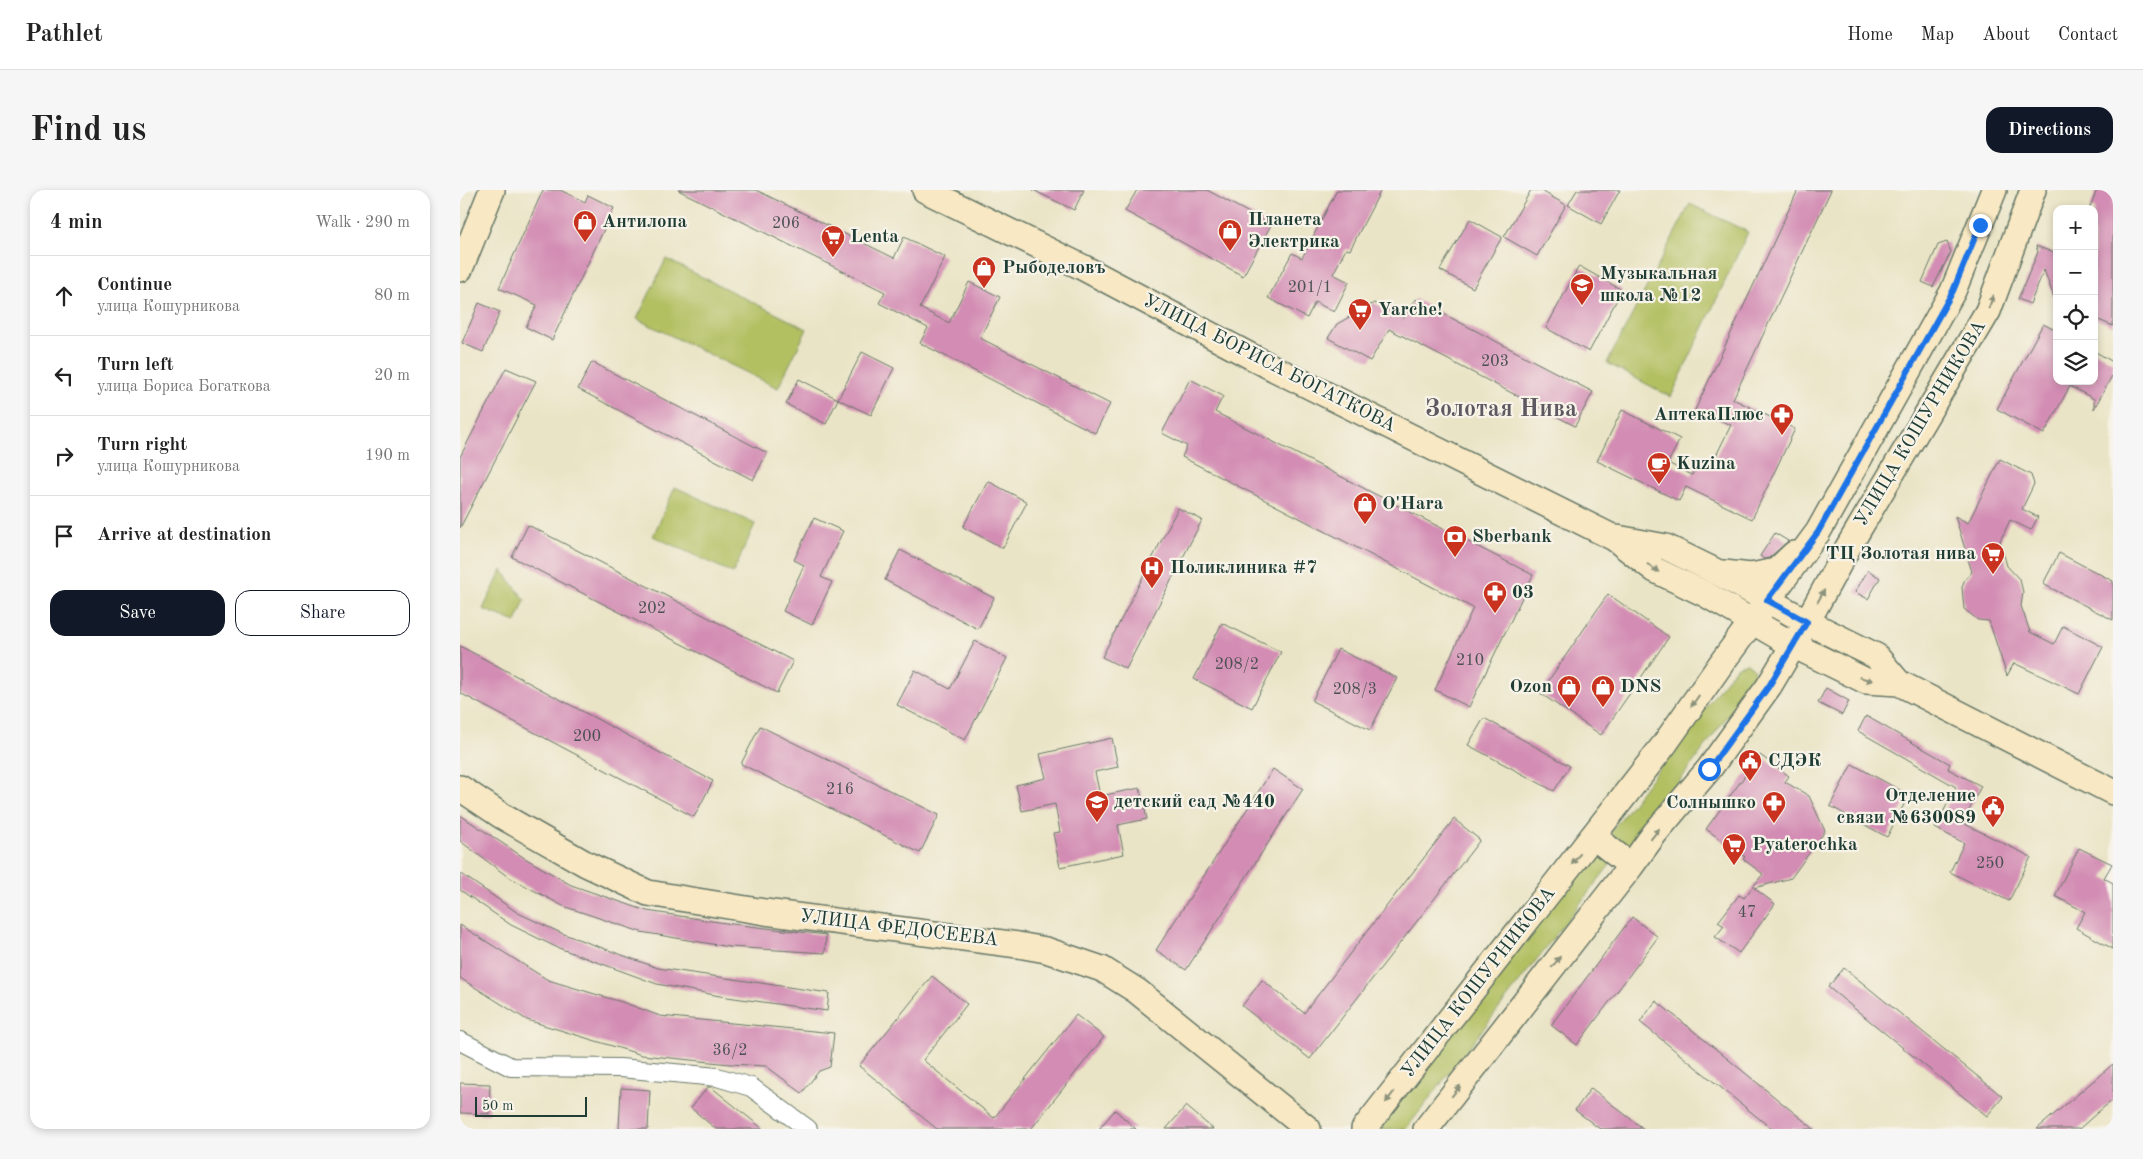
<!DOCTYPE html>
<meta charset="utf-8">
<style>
:root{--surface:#fff;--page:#f6f6f6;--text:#222;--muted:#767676;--line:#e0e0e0;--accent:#111827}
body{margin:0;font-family:"Old Standard TT",serif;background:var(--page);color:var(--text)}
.controls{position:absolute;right:15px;top:15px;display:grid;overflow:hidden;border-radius:10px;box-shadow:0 2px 8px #0003}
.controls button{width:45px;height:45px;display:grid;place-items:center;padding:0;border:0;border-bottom:1px solid var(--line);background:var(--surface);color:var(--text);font:25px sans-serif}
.scale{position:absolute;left:15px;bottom:12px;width:112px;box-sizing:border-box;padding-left:5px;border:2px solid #1f3d34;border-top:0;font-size:14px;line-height:18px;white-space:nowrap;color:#1f3d34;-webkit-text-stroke:4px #f7f3e8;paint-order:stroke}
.stop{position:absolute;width:15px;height:15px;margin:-11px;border:4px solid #1a73e8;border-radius:50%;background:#fff}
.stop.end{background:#1a73e8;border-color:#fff;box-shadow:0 1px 5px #0008}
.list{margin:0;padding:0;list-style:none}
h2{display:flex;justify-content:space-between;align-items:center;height:65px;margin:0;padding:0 20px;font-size:21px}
h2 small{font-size:16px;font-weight:400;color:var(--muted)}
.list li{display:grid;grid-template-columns:32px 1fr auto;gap:15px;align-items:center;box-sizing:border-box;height:80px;padding:0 20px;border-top:1px solid var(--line)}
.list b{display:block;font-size:19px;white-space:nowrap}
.list p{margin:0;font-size:16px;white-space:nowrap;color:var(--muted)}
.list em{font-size:16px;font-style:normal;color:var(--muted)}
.actions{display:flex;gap:10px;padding:15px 20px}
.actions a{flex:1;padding:11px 0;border:1px solid var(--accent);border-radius:15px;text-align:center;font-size:18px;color:var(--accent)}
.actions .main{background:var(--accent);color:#fff}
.icon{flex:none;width:28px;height:28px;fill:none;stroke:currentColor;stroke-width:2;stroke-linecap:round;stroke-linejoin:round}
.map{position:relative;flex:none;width:1653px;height:939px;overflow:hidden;border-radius:15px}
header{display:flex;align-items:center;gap:30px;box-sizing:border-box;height:70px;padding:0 25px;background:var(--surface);border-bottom:1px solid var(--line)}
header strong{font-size:24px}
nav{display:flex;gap:28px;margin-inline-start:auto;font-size:18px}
.intro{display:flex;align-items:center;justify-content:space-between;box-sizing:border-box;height:120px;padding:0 30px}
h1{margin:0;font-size:35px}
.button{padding:12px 22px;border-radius:15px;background:var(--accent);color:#fff;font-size:18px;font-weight:700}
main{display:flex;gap:30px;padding:0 30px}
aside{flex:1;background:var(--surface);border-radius:15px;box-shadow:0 2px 8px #0003}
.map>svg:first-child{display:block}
.green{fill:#b2c062;stroke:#687e4b}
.building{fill:#d38db4}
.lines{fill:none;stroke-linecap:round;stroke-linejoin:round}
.street-casing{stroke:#667767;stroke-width:20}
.secondary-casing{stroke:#667767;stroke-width:28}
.street{stroke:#fff;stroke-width:18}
.secondary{stroke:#f8e8c3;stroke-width:25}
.oneway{fill:#8c927c}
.route{stroke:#1a73e8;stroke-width:6}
.labels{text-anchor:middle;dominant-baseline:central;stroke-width:4.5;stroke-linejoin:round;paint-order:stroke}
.number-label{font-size:16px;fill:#4c5154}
.poi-label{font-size:19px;font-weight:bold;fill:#1f3d34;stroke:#f7f3e8;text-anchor:start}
.street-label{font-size:19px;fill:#1f3d34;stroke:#f7f3e8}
.district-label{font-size:24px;font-weight:bold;fill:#5e5961;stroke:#f7f3e8}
</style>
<header>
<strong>Pathlet</strong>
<nav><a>Home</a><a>Map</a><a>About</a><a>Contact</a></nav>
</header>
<div class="intro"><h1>Find us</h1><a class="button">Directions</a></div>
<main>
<aside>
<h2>4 min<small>Walk · 290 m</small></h2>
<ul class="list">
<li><svg class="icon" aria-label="ahead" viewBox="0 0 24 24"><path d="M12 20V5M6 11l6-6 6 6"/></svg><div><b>Continue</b><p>улица Кошурникова</p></div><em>80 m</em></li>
<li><svg class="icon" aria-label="left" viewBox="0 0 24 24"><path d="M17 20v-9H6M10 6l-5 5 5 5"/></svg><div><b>Turn left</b><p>улица Бориса Богаткова</p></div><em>20 m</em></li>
<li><svg class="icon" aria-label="right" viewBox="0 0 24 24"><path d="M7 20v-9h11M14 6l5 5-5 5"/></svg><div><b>Turn right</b><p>улица Кошурникова</p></div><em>190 m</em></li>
<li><svg class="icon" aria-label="arrive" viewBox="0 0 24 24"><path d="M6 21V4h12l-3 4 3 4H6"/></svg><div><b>Arrive at destination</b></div></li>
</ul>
<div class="actions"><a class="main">Save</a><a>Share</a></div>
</aside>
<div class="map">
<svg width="1653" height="939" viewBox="0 0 1653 939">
<rect width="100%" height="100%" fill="#f7f3e8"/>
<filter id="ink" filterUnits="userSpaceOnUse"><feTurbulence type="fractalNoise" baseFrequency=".02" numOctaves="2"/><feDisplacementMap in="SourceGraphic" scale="10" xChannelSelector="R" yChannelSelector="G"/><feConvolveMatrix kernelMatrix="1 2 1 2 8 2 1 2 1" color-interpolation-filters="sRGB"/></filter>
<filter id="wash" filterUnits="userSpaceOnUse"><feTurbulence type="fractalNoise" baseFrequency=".0096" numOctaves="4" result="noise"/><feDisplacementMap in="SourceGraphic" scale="20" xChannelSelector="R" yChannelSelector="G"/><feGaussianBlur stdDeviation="1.12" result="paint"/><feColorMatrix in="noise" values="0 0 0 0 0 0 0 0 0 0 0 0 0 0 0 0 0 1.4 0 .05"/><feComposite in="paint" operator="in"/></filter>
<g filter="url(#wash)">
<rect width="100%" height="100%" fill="#eae4c6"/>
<path class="green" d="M1230,14L1288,42L1211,207L1147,173Z
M206,69L347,139L318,198L177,129Z
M215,297L295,334L273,383L193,346Z
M42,380L65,410L56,432L23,419Z
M1287,473L1293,478L1295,486L1289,497L1170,658L1150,643L1276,477Z
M1133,657L1152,672L946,939H918Z"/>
<g id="blocks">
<path class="building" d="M83,0H100L125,12L128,5L154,18L92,150L66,137L77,115L39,98Z
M218,0H296L434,68L444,47L485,67L460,118L489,133L509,92L540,107L520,148L650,214L635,243L460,153L468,138L419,113L425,102Z
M573,0H624L614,20Z
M677,0H747L811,35L783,86L665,21Z
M877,0H921L890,60L886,59L873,84L889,92L874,122L855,112L847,128L808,108L832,63L842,68Z
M1071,0H1080L1106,15L1077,66L1044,47Z
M1117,0H1160L1141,34L1108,15Z
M1338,0H1371L1273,209L1335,239L1292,329L1226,297L1219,311L1137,271L1162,220L1220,249L1208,273L1232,285L1238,272L1250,278L1271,235L1235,220Z
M1637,0H1653V136L1634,128V19H1629Z
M1010,29L1042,47L1013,98L980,80Z
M1487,52L1491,62L1473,97L1462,92L1478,55Z
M1576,56L1597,64V110H1595L1584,80L1570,114L1558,109L1578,62Z
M1119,76L1162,100L1129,162L1086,138Z
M955,109L1133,202L1115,236L929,139L910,171L868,148L877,134L914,113L944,128Z
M19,113L40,122L23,162L2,153Z
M1583,134L1597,141V191H1634V161L1653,172V184L1634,219V209L1610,196L1584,244L1537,219Z
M402,162L434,178L411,225L378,209Z
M132,172L307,263L293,290L118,199Z
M46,178L76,191L0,338V267Z
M339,189L378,209L366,234L326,214Z
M730,189L763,206L755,222L1073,385L1009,517L975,500L1013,418L722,267L727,256L702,243Z
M1540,269L1571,285L1574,294L1562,319L1578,327L1571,340L1550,330L1540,351L1547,376L1560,390L1563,402L1561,416L1570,442L1594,454L1603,436L1643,457L1619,504L1554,473L1547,486L1529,431L1518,430L1504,419L1502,397L1504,391L1512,382L1495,326L1508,333Z
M528,291L567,312L543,358L503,337Z
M718,318L742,330L666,479L642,467Z
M354,328L383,341L361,387L372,392L352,435L323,421L344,375L334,370Z
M68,335L333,471L317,503L52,367Z
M1315,343L1328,351L1309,368L1304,369L1300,366Z
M440,360L534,408L518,439L425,390Z
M1599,363L1653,391V430L1583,394Z
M1408,380L1420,388L1408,409L1395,402Z
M1148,404L1209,447L1141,545L1080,503Z
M762,433L821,462L792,518L734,489Z
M515,451L547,468L505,550L437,515L455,480L490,499Z
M0,456L253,591L234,627L0,503Z
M878,459L937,488L910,540L852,511Z
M1366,498L1389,511L1382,525L1358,513Z
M1406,526L1490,574L1488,579L1521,596L1503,633L1571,667L1549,711L1490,682L1504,653L1475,638L1496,597L1398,541Z
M1024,528L1110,576L1094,601L1008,555Z
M300,536L479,625L460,663L281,574Z
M652,548L658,577L635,582L640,606L680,598L687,629L658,635L664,664L600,677L593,643L600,642L595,614L562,621L556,595L586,588L580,564Z
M1300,565L1329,586L1325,592L1349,606L1365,641L1331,688L1294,698L1315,714L1279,763L1255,747L1264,736L1258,732L1279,705L1284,708L1303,684L1283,669L1285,667L1246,639Z
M1392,574L1449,605L1427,647L1370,616Z
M813,579L843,599L726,780L696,760Z
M0,625L63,667L111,695L187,721L272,734L366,745L365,763L269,757L181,742L103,716L47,686L0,651Z
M994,629L1020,650L850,869L782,816L802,790L844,823Z
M1619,658L1652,674L1644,688L1653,693V759L1616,738L1625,722L1595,706Z
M0,683L58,723L101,743L198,778L369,803L367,821L260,806L197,794L96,757L51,735L0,700Z
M1172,727L1198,747L1117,855L1091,835Z
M0,735L88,790L165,813L200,826L374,843L370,877L359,881L342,903L306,876L270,874L182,865L67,830L0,788Z
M1384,778L1543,907L1527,926L1368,797Z
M472,786L507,814L463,870L534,928L616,825L644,847L571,939H477L399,876Z
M1196,811L1215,826L1354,939H1312L1180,832Z
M1653,874V910L1638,922L1619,939H1577Z
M0,893L30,894L29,924L0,923Z
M248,897H251L303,939H256L231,918Z
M161,898L190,900L188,939H159Z
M1131,898L1150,913L1184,939H1140L1115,920Z
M726,916L753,939H706Z
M655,920L676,939H639Z"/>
</g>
</g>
<g filter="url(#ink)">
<use href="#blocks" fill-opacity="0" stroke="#667767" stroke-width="1"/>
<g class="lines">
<g class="street-casing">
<path id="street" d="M0,851L51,877L160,878L257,887L291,897L348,939"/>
</g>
<g class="secondary-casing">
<path id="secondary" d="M465,0L622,77L815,179L1154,348L1195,380L1245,404L1333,455L1406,491L1439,493
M0,79L32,0
M1157,348L1206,357L1257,382L1347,432L1416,466L1439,493L1653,602
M1264,383L1291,386L1316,381L1334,364
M0,598L42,626L126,674L188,703L305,722L558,755L586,760L642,779L677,801L848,939
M1133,646L1171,676
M904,939L1204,555L1263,471L1358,342L1493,101L1534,0
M966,939L1171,676L1195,643L1249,579L1309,496L1347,432L1387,359L1528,121L1573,0"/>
</g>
<use href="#street" class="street"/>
<use href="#secondary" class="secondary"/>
</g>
<defs><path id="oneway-solid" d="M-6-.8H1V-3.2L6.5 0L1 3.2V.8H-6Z" transform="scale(1.25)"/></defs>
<g class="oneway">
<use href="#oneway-solid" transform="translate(1531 112) rotate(-70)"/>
<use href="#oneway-solid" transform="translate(1193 378) rotate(35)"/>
<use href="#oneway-solid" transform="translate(1361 406) rotate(-61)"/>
<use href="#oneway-solid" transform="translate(1406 489) rotate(15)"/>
<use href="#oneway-solid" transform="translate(1235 511) rotate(125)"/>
<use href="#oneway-solid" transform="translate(1195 644) rotate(-52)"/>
<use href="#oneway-solid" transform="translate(1116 669) rotate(128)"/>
<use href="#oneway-solid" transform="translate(1096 772) rotate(-52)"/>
<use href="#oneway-solid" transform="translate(996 901) rotate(-52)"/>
<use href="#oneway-solid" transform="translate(930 907) rotate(128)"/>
</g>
</g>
<g class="lines" filter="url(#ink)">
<path class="route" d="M1249,579L1309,496L1347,432L1307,410L1358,342L1493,101L1520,35"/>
</g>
<defs>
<g id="shop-pin" transform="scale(1.25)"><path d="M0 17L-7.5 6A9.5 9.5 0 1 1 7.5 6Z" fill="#c8321e" stroke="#f7f3e8"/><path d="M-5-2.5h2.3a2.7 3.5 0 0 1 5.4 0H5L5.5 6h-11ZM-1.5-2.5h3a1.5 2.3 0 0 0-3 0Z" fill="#fff"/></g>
<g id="supermarket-pin" transform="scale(1.25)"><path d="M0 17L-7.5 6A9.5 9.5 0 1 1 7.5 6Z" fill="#c8321e" stroke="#f7f3e8"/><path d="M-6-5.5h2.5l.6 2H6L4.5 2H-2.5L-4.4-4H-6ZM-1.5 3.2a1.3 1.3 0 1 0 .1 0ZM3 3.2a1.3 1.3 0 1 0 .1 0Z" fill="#fff"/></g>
<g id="school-pin" transform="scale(1.25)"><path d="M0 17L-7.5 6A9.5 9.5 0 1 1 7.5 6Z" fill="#c8321e" stroke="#f7f3e8"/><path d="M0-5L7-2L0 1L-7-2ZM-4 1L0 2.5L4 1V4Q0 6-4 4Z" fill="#fff"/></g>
<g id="pharmacy-pin" transform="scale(1.25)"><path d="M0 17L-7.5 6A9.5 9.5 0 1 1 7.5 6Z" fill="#c8321e" stroke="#f7f3e8"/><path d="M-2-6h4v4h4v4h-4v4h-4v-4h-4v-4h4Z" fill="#fff"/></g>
<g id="cafe-pin" transform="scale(1.25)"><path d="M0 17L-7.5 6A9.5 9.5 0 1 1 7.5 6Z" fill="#c8321e" stroke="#f7f3e8"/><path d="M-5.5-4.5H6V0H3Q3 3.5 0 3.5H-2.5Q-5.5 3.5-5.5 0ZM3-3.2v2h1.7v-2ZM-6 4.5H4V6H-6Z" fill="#fff"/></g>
<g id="bank-pin" transform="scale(1.25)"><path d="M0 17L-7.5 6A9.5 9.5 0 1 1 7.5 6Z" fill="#c8321e" stroke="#f7f3e8"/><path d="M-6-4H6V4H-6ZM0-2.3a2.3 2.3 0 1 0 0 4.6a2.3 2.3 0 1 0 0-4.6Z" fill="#fff"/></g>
<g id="hospital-pin" transform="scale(1.25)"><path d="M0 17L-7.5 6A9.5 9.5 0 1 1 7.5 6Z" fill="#c8321e" stroke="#f7f3e8"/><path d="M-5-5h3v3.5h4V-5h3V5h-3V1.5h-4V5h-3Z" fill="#fff"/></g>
<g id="civic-pin" transform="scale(1.25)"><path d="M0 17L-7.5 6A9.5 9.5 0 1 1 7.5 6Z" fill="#c8321e" stroke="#f7f3e8"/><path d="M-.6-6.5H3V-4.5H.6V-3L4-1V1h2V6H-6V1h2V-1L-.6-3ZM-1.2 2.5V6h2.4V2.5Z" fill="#fff"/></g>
</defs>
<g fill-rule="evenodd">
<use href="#shop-pin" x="125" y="32"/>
<use href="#shop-pin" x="770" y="41"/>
<use href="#supermarket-pin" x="373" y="47"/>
<use href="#shop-pin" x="524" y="78"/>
<use href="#school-pin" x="1122" y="95"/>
<use href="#supermarket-pin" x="900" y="120"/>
<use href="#pharmacy-pin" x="1322" y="225"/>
<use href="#cafe-pin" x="1199" y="274"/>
<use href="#shop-pin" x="905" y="314"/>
<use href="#bank-pin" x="995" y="347"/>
<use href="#supermarket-pin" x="1533" y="364"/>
<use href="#hospital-pin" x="692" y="378"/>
<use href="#pharmacy-pin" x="1035" y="403"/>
<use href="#shop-pin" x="1109" y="497"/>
<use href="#shop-pin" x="1143" y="497"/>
<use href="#civic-pin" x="1290" y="571"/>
<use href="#school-pin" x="637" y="612"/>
<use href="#pharmacy-pin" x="1314" y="613"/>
<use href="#civic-pin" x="1533" y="617"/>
<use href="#supermarket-pin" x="1274" y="655"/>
</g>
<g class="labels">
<g class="number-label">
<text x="326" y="34">206</text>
<text x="850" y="98">201/1</text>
<text x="1035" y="172">203</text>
<text x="192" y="419">202</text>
<text x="1010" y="471">210</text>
<text x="777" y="475">208/2</text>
<text x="895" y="500">208/3</text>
<text x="127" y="547">200</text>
<text x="380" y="600">216</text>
<text x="1530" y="674">250</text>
<text x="1287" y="723">47</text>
<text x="270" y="861">36/2</text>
</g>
<g class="poi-label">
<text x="788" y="30">Планета<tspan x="788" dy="22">Электрика</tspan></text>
<text x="142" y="32">Антилопа</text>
<text x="390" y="47">Lenta</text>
<text x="542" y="78">Рыбоделовъ</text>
<text x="1140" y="84">Музыкальная<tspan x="1140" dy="22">школа №12</tspan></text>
<text x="918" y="120">Yarche!</text>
<text x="1304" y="225" text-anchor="end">АптекаПлюс</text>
<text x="1216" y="274">Kuzina</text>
<text x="922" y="314">O'Hara</text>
<text x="1012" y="347">Sberbank</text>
<text x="1516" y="364" text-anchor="end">ТЦ Золотая нива</text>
<text x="710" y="378">Поликлиника #7</text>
<text x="1052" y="403">03</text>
<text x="1092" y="497" text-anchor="end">Ozon</text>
<text x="1160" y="497">DNS</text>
<text x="1308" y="571">СДЭК</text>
<text x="1516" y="606" text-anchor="end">Отделение<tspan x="1516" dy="22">связи №630089</tspan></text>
<text x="654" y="612">детский сад №440</text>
<text x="1296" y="613" text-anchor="end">Солнышко</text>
<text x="1292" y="655">Pyaterochka</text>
</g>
<g class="street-label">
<text transform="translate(809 174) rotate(27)">УЛИЦА БОРИСА БОГАТКОВА</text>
<text transform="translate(1461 234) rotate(-59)">УЛИЦА КОШУРНИКОВА</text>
<text transform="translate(439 739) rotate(7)">УЛИЦА ФЕДОСЕЕВА</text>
<text transform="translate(1019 793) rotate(-52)">УЛИЦА КОШУРНИКОВА</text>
</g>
<g class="district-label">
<text x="1041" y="220">Золотая Нива</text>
</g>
</g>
</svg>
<div class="controls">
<button>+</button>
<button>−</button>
<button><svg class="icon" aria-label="locate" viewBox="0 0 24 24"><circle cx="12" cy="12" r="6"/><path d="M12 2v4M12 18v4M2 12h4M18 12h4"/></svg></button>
<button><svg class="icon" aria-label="layers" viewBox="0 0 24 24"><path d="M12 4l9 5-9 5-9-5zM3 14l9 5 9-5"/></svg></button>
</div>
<div class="scale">50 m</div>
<div class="stop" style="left:1249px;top:579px"></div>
<div class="stop end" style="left:1520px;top:35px"></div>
</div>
</main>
